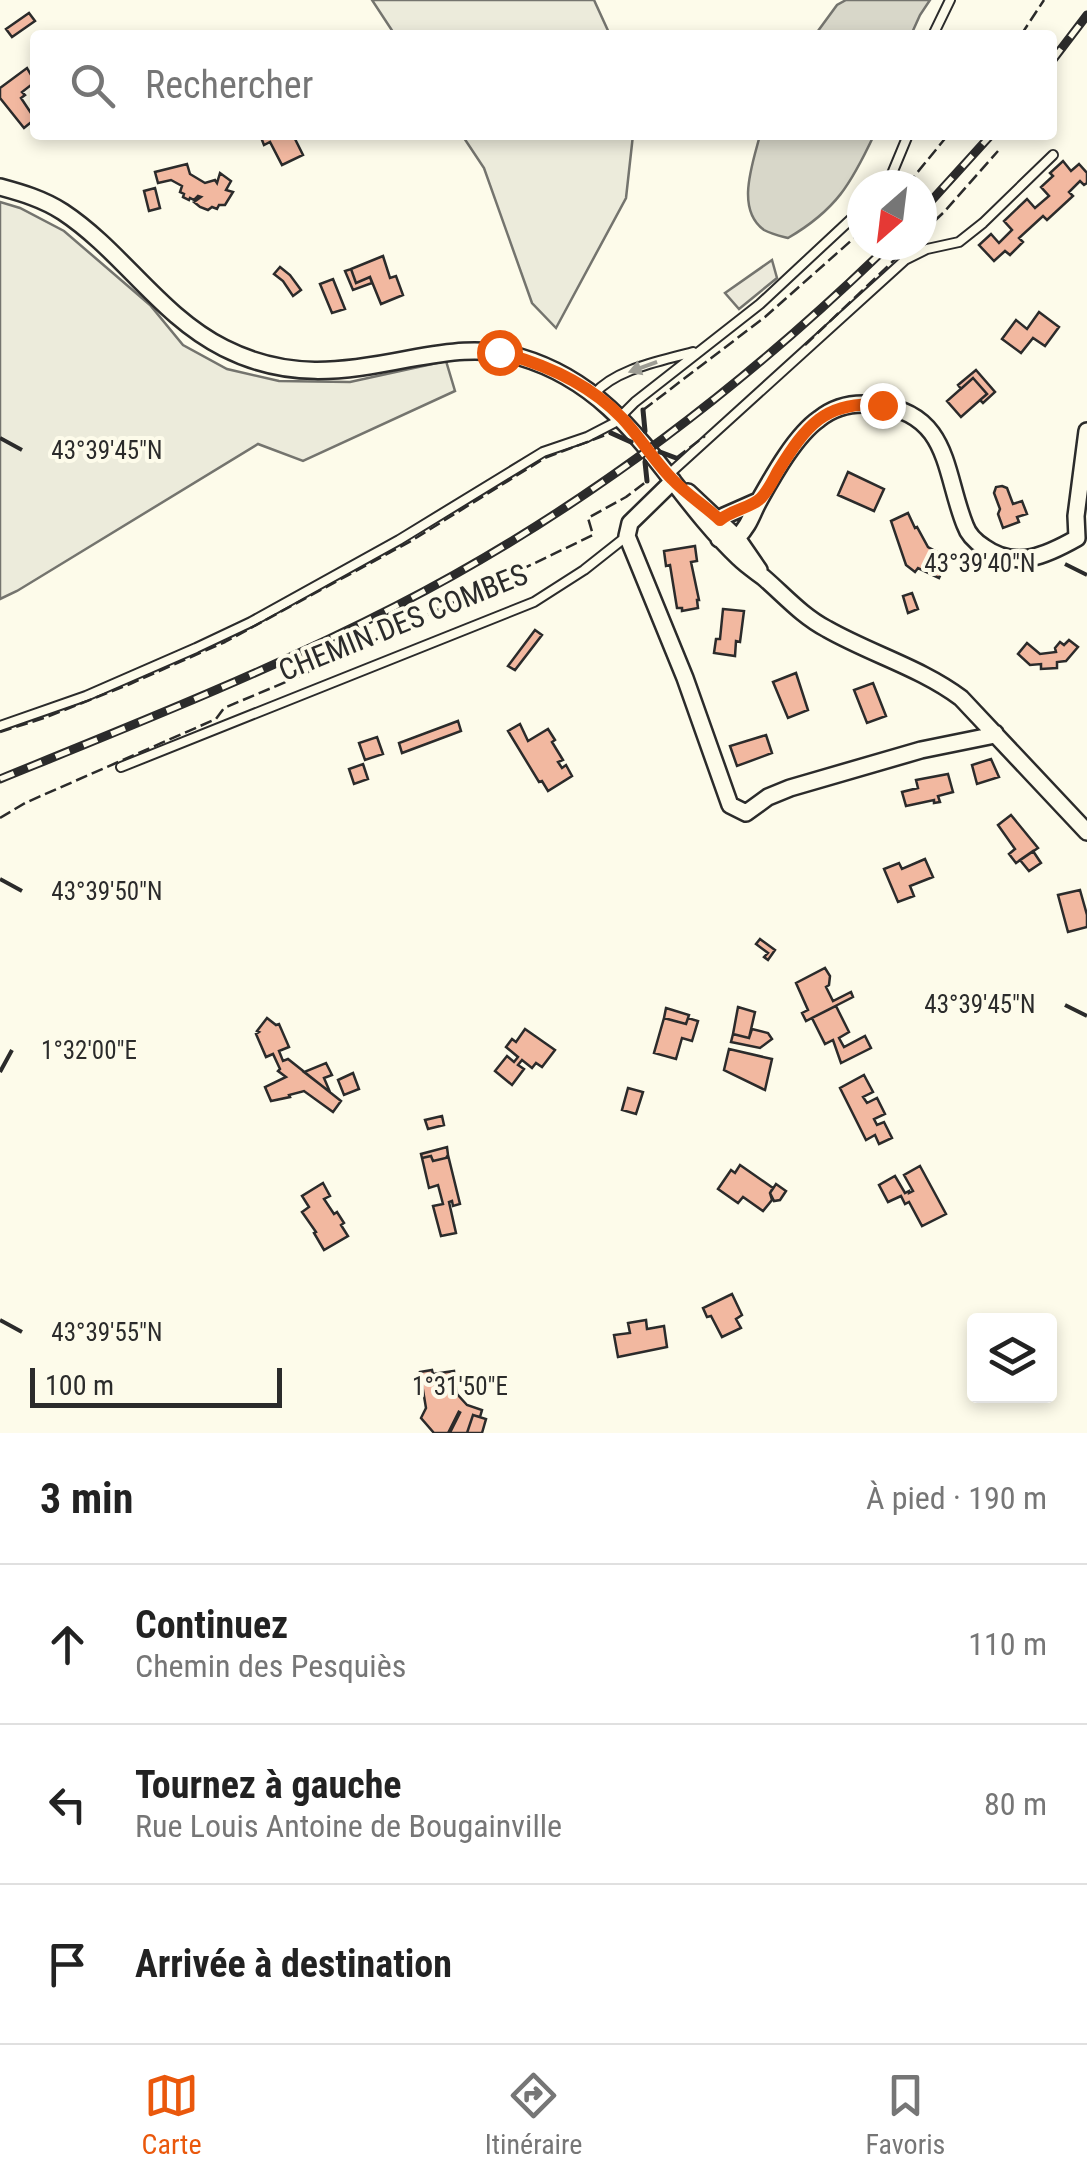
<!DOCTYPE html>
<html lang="fr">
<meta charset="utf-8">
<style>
:root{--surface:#fff;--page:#f2f2f2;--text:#222;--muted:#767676;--line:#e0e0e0;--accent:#ea580c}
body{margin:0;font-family:"Roboto Condensed",sans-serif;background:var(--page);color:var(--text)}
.controls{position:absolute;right:30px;bottom:30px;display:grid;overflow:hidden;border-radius:10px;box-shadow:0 5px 15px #0003}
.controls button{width:90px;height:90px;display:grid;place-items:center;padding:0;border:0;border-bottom:2px solid var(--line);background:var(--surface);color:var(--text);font:50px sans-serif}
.compass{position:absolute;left:847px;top:170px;width:90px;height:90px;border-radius:50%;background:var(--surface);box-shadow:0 5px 15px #0003;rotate:208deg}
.scale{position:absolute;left:30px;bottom:25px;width:252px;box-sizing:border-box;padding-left:10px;border:5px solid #2b2b2b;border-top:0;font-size:28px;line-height:35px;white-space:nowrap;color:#2b2b2b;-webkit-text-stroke:8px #fdfbea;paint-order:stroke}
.stop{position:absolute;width:30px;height:30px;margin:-22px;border:8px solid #ea580c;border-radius:50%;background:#fff}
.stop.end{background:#ea580c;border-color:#fff;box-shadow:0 2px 10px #0008}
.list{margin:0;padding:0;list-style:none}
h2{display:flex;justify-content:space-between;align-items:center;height:130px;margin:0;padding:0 40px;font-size:42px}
h2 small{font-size:32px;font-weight:400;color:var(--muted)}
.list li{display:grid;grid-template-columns:65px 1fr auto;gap:30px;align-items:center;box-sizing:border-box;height:160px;padding:0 40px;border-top:2px solid var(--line)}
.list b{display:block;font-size:38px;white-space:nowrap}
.list p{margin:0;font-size:32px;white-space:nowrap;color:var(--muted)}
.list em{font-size:32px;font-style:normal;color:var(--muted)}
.icon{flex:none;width:55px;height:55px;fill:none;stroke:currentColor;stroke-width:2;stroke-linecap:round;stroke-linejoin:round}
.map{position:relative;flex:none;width:1087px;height:1433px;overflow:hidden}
.search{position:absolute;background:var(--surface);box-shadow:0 5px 15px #0003;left:30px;right:30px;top:30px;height:110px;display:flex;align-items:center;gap:25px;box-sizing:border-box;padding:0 35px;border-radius:10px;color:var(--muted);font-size:38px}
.sheet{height:610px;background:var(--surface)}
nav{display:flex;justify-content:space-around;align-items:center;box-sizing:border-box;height:140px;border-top:2px solid var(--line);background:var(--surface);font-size:28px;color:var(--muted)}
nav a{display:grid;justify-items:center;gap:5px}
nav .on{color:var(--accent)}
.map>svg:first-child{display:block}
.green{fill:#ecebdb;stroke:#74746e;stroke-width:2.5}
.parking{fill:#eceadb;stroke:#74746e;stroke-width:2.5}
.water{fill:#d8d7c9;stroke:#74746e;stroke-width:2.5}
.building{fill:#f2b8a0;stroke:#2b2b2b;stroke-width:2.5}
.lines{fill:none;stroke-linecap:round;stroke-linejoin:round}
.service-casing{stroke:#2b2b2b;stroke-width:12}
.minor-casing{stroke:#2b2b2b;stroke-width:20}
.service{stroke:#fdfbea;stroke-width:8}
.minor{stroke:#fdfbea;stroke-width:15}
.rail-casing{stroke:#2b2b2b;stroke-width:9}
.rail{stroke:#fdfbea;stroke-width:5;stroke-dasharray:15;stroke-linecap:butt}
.fence{stroke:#2b2b2b;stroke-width:2.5;stroke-dasharray:12 5;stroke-linecap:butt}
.wall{stroke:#2b2b2b;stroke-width:5}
.oneway{fill:#9e9d94}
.route{stroke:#ea580c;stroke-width:12}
.ticks{fill:none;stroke:#2b2b2b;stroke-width:4}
.labels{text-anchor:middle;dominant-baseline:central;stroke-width:8;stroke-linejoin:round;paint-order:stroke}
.street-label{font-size:30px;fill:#2b2b2b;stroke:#fdfbea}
.ticks-label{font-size:25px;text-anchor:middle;fill:#2b2b2b;stroke:#fdfbea;stroke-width:8;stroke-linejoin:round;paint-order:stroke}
</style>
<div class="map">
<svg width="1087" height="1433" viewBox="0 0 1087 1433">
<rect width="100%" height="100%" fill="#fdfbea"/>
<path class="green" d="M372,0H594L610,35H395Z
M462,135H633L626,198L556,328L532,303L484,168Z
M0,202L20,208L64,231L150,305L183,345L227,369L279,381L350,382L446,361L455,391L303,461L258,444L17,591L0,599Z"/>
<path class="parking" d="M772,260L777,278L739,309L725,293Z"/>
<path class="water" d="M846,0H930L920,15L911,35H815L837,5Z
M760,135H874C851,184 836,210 788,238C780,236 771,234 764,230C735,209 753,163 760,135Z"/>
<path class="building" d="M29,13L35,21L12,37L6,29Z
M27,68L35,82L22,92L25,95L21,98L35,119L24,128L0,98V88Z
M260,135H293L303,155L282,165L270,142L264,145Z
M1063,161L1071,171L1079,164L1087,173V183L1084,185L1080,181L1069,192L1073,196L1047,220L1043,216L1019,238L1023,242L1010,255L1005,251L994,261L979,245L991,234L999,243L1012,230L1004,221L1027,199L1035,208L1049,196L1041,187L1053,176L1050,173Z
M187,164L190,174L205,183L215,180L217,183L220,173L231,181L226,190L233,192L225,205H219L217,209L212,207L208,210L200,207L194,202L201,197L198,196L194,200L190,198L189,200L183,197L184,194L180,192L182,186L171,180L158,183L155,172Z
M155,188L160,208L149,211L144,191Z
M383,256L390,278L396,276L403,295L381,304L370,277L356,283L351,269Z
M280,267L290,275L301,290L293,296L283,281L274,274Z
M351,269L356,283L370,277L372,283L353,290L345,271Z
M333,279L345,309L332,313L320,284Z
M1039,312L1059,327L1045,346L1033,338L1021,353L1002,339L1016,320L1027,329Z
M976,370L995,392L983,403L980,400L987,394L973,378L961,389L958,385Z
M973,378L987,394L961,417L947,401Z
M848,472L884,489L874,511L838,495Z
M1002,486L1007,488L1013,504L1022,501L1027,514L1017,517L1019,522L1003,528L998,514L1000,509L994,493L996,487Z
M908,513L915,528L917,527L928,547L948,558L939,578L918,568L915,572L906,565L891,521Z
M695,546L697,561L691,562L699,600H697L698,608L682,611V608H677L670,565L666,566L664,551Z
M912,593L918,609L908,613L903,596Z
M723,609L744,611L740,642L736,641L735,656L714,653L716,639H720Z
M535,630L542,635L515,670L508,666Z
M1069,640L1078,647L1066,661L1057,662V668L1041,669V664L1030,665L1018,654L1027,643L1040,654L1056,652L1055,648L1060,642L1064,645Z
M796,673L808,710L788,718L773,682Z
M873,683L886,716L867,723L854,690Z
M458,721L461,731L402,753L399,743Z
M520,724L528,741L548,729L555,740L552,742L563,760L558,762L562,768L566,765L572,776L548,791L542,781L539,782L508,731Z
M766,735L772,753L737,766L730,746Z
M377,737L383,754L365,760L359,743Z
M991,759L999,777L977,784L972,765Z
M363,764L368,779L354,784L349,769Z
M948,774L953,792L938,796L940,802L934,803V800L906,806L902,792L918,788L916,780Z
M1011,815L1038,848L1016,863L1009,854L1015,849L998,825Z
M1033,851L1041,863L1029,871L1020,860Z
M925,859L933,877L910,886L914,896L898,902L884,869L899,863L902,869Z
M1080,890L1087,915V927L1068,932L1058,895Z
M760,939L775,950L768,960L764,957L768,953L756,944Z
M825,968L830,976L829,985L826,987L833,1001L851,992L853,997L806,1021L802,1013L808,1010L796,983Z
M836,1006L849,1032L839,1038L844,1047L865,1036L871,1048L841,1063L833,1040L825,1044L812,1018Z
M738,1007L755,1012L749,1038L733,1034Z
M666,1008L689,1015L686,1024L664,1018Z
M267,1018L276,1025L279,1024L289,1047L279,1051L283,1061L288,1059L341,1101L333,1112L304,1091L289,1095L290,1097L271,1101L265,1087L286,1077L278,1071L280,1069L273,1054L266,1057L256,1034L259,1032L257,1031Z
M664,1018L686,1024L688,1018L698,1021L692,1041L682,1038L676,1059L654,1053Z
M525,1029L555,1050L542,1067L536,1063L532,1068L522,1060L518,1065L524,1069L512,1085L495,1071L507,1056L514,1062L518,1057L506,1047L512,1039L516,1042Z
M752,1029L768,1033L772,1039L760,1048L731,1042L733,1034L749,1038Z
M729,1049L772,1059L765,1090L724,1070Z
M326,1063L332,1075L324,1078L330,1092L304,1072Z
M353,1073L359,1089L344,1095L338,1080Z
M864,1075L873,1092L863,1097L867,1103L877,1098L885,1114L874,1119L877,1125L884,1122L892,1138L879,1144L875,1135L866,1140L840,1088Z
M628,1088L643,1092L636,1114L622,1110Z
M442,1116L444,1125L428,1129L425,1120Z
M447,1147L448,1155L446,1158L433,1161L431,1156L422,1158L421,1154Z
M448,1155L460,1204L453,1206L452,1201L449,1202L456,1233L441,1236L433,1206L443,1204L438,1185L429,1188L422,1158L431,1156L433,1161L446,1158Z
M740,1165L773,1188L770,1193L772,1200L763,1211L743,1197L738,1203L718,1189L731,1170L735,1173Z
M920,1166L946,1214L922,1226L909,1202L905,1204L901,1196L888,1202L879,1185L895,1176L905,1193L909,1191V1193L913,1191L904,1175Z
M323,1183L330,1196L324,1199L334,1214L337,1212L344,1223L341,1225L348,1236L324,1250L314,1233L316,1232L302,1212L309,1207L302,1196Z
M776,1184L786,1191L780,1200L774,1201L770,1193Z
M732,1294L742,1315L736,1319L741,1328L722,1337L711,1316L707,1317L703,1308Z
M646,1320L647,1329L664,1326L667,1347L618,1357L614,1335L630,1333L628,1323Z
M432,1370L433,1374L454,1371L457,1394L467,1405L482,1410L480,1417L473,1415L467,1433H434L421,1418L426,1408L420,1372Z
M473,1415L486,1419L482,1433H467Z"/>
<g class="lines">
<g class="service-casing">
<path id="service" d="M933,35L950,0
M883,185L891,176L908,135
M594,394C617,368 662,361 693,352
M668,475L905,260L927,249L959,242L983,223L1053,155
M0,726L86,696L196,648L251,622L399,540L543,452L587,437L614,423L635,402L760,304L862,209
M121,767L534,602L584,570L627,536"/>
</g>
<g class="minor-casing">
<path id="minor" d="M0,187C22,193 43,199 63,212C122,251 160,316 224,348C287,380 342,372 408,359C447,352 481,346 520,357C629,389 663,486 739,558C746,565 755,571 763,577C784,595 802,616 827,629C871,654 921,668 961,698L1087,832
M673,481L630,523L627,536L685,678L730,805L746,813L768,797L790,788L921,750L990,736L995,733
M688,492L737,538L759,570
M758,501L724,516L720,520L719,539L737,538C751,523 751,515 760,499C774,474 796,435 819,419C835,406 856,402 877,405C950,413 944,473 965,525C968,534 976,542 984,547C1016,570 1047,555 1077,538L1076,516L1087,431"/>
</g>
<use href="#service" class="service"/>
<use href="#minor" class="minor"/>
<g class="rail-casing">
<path id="rail" d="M1052,61L1087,15
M922,211L991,135
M0,779C133,725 267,672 396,606C578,513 742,388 889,245"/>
</g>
<use href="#rail" class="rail"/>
<path class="fence" d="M1021,35L1044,0
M907,185L948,135
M922,233L944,212L998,151
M805,345L910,245
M643,410L765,317L862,231
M676,458L705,436
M0,732L44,718L130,684L225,642L411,541L545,458L611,433
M0,818L25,803L216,719L224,708L300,676L593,535L588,518L626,497L647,481"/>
<path class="wall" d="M643,410L645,431
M611,433L631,442
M660,452L676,458
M645,462L647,481"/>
</g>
<defs><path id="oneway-solid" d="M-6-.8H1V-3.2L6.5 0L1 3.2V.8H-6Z" transform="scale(2.5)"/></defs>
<use class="oneway" href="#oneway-solid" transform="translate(643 367) rotate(160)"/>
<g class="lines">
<path class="route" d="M499,352C545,364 589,383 622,418C640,437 654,461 672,479C686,494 705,506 720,520C731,510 751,508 761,498C768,491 773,480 778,471C806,426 825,400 882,405"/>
</g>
<path class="ticks" d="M0,438L22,450M1065,564L1087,575M0,879L22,891M1065,1005L1087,1016M0,1072L12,1050M0,1320L22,1332M449,1433L460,1411"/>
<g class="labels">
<g class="street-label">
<text transform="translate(403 622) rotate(-22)">CHEMIN DES COMBES</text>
</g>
</g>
<g class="ticks-label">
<text x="107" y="459">43°39'45"N</text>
<text x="980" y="572">43°39'40"N</text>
<text x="107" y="900">43°39'50"N</text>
<text x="980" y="1013">43°39'45"N</text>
<text x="89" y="1059">1°32'00"E</text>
<text x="107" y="1341">43°39'55"N</text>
<text x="460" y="1395">1°31'50"E</text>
</g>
</svg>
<div class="controls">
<button><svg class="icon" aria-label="layers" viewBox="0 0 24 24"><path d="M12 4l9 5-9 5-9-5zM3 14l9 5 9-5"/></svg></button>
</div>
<svg class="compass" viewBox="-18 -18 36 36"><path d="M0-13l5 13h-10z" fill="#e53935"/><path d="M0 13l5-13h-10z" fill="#767676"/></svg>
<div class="scale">100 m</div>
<div class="stop" style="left:499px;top:352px"></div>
<div class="stop end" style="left:882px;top:405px"></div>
<div class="search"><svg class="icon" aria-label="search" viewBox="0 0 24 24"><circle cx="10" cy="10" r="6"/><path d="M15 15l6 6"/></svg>Rechercher</div>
</div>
<section class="sheet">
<h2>3 min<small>À pied · 190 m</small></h2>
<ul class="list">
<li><svg class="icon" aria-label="ahead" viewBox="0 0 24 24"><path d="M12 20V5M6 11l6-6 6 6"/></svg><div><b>Continuez</b><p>Chemin des Pesquiès</p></div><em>110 m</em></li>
<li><svg class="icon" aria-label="left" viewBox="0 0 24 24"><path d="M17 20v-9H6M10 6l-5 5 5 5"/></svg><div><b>Tournez à gauche</b><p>Rue Louis Antoine de Bougainville</p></div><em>80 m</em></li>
<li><svg class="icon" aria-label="arrive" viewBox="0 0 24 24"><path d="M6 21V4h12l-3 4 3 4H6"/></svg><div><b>Arrivée à destination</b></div></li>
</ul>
</section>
<nav>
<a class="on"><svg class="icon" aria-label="map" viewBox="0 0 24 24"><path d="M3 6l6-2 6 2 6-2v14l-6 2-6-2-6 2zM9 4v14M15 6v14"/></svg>Carte</a>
<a><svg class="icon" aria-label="directions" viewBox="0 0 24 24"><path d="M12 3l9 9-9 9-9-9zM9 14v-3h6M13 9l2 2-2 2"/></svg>Itinéraire</a>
<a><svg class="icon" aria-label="saved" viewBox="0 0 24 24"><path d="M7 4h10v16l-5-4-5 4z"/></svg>Favoris</a>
</nav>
